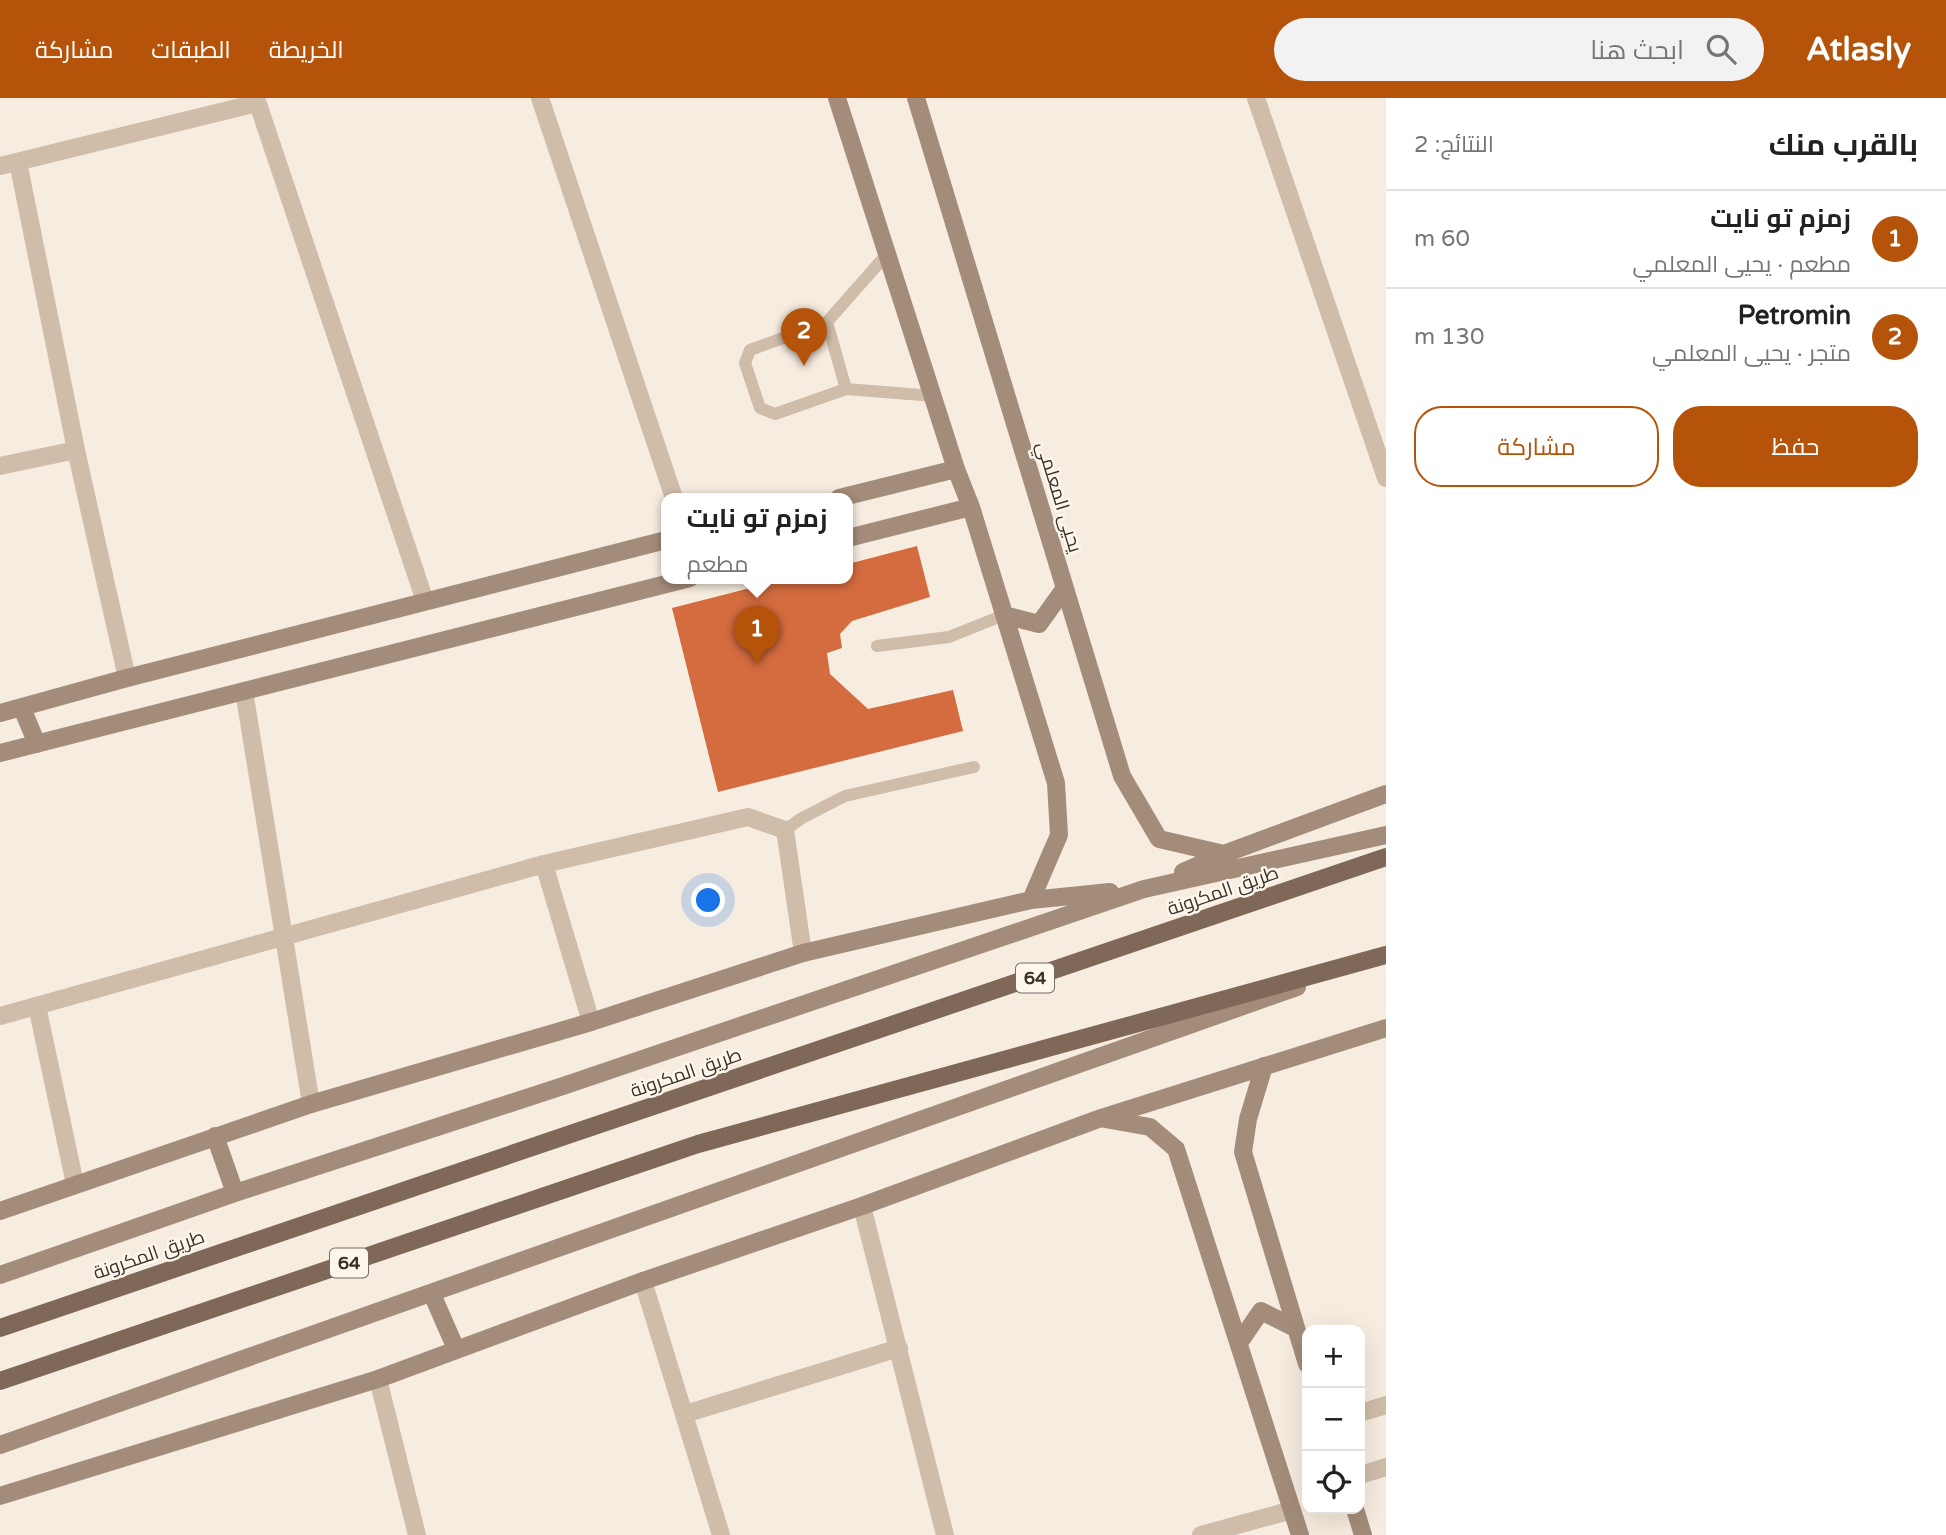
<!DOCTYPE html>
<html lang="ar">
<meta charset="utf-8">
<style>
:root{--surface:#fff;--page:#f2f2f2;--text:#202124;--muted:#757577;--line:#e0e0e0;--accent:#b45309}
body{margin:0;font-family:"Varela Round",Cairo,sans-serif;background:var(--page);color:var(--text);direction:rtl}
.controls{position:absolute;right:21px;bottom:21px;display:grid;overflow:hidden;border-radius:14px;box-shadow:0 7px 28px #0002}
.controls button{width:63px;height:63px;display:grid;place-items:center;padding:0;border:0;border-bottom:2px solid var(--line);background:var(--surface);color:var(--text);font:35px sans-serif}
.you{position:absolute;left:709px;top:803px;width:24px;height:24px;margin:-18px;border:5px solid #fff;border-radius:50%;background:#1a73e8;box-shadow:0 0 0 10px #1a73e833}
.badge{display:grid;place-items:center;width:46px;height:46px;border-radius:50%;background:var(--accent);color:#fff;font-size:23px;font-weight:700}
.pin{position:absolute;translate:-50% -58px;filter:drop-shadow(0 2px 4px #0008)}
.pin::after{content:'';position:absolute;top:37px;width:24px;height:21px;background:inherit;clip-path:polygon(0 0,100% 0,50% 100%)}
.popup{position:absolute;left:661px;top:395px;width:192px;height:91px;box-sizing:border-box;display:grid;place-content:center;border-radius:14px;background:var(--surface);filter:drop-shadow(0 2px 5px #0005);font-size:23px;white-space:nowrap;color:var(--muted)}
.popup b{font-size:26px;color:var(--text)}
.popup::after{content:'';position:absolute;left:50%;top:100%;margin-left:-14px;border:14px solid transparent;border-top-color:var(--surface)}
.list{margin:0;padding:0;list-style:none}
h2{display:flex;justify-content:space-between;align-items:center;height:91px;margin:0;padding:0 28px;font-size:30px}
h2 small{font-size:23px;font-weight:400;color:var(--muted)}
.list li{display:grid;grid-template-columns:46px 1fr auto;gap:21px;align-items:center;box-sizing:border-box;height:98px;padding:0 28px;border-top:2px solid var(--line)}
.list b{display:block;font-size:26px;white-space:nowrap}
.list p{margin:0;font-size:23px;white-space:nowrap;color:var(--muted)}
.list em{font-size:23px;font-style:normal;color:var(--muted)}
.actions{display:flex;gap:14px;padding:21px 28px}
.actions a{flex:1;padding:16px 0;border:2px solid var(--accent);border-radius:28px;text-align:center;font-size:24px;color:var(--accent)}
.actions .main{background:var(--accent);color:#fff}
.icon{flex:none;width:38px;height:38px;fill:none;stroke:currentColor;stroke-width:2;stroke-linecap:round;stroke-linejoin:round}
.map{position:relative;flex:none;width:1386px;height:1437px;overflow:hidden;direction:ltr}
header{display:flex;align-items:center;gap:42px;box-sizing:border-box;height:98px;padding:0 35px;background:var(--accent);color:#fff}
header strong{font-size:33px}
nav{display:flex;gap:38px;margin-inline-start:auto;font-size:24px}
.search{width:490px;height:63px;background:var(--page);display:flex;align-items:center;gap:18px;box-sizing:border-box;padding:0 24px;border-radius:38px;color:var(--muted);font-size:26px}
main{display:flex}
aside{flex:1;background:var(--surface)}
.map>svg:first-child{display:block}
.building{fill:#d46c3f}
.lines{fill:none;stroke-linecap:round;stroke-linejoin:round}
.lane{stroke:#d0bda9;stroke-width:12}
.street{stroke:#d0bda9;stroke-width:18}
.secondary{stroke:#a48c7a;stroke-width:18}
.primary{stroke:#806859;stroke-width:18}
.labels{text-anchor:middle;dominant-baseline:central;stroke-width:5;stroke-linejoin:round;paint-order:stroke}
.shield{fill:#fcf6ed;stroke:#766c64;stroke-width:2}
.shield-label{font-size:18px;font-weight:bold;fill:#3c3129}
.street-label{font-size:19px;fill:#3c3129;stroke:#fcf6ed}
</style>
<header>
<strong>Atlasly</strong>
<div class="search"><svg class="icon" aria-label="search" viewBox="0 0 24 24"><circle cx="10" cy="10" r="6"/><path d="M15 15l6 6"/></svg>ابحث هنا</div>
<nav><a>الخريطة</a><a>الطبقات</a><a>مشاركة</a></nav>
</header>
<main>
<aside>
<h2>بالقرب منك<small>النتائج: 2</small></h2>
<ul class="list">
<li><span class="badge">1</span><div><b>زمزم تو نايت</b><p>مطعم · يحيى المعلمي</p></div><em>60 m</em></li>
<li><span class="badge">2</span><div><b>Petromin</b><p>متجر · يحيى المعلمي</p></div><em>130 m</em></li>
</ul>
<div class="actions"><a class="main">حفظ</a><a>مشاركة</a></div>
</aside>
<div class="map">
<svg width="1386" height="1437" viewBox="0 0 1386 1437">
<rect width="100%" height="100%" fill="#f6ecdf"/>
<path class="building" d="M917,448L930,499L852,523L840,536L842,550L827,555L830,576L868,611L953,592L963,633L718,694L672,510L789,480H848V466Z"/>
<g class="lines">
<path class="lane" d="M887,156L827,224L750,252L745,265L760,310L775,316L846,291L934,298
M827,224L846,291
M877,548L949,539L1004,517
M785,732L802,720L845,698L974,669"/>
<path class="street" d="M256,0L425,503
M540,0L674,400
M1256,0L1386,380
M18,64L76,352L127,580
M0,68L257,5
M0,368L76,352
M244,593L311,1006
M544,766L591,924
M37,908L75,1086
M0,918L544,766L748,719L785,732L803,855
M862,1108L945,1437
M643,1183L721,1437
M378,1281L417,1437
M1360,1315L1386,1307
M685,1316L899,1250
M1360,1377L1386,1369
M1201,1437L1292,1412"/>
<path class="secondary" d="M837,0L956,371L971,409L1056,685L1059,737L1031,802
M916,0L1122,678L1159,741L1224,756
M839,400L956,371
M848,440L971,409
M1004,517L1039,526L1065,490
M22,610L37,646
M0,615L127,580L666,442
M0,655L690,480
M1183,774L1224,756L1386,696
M1264,968L1248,1021L1243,1054L1307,1266
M1105,1021L1150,1029L1176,1051L1300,1437
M215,1038L235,1095
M0,1113L311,1006L591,924L803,855L1031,802L1110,794
M0,1177L235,1095L563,988L1144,791L1386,737
M432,1196L456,1251
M1239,1245L1261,1213L1295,1230
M0,1347L1297,889
M0,1398L378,1281L643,1183L862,1108L1101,1020L1386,930
M1355,1411L1363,1437"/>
<path class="primary" d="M0,1230L1386,759
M0,1283L698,1046L1386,857"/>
</g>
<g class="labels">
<g class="shield">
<rect x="1016" y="865.5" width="38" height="29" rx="5"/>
<rect x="330" y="1150.5" width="38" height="29" rx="5"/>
</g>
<g class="shield-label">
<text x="1035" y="880">64</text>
<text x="349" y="1165">64</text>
</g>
<g class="street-label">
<text transform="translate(1059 399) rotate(73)">يحيى المعلمي</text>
<text transform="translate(1223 793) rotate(-19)">طريق المكرونة</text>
<text transform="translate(686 975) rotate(-19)">طريق المكرونة</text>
<text transform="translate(149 1157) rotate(-19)">طريق المكرونة</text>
</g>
</g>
</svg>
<div class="controls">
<button>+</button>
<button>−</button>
<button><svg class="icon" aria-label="locate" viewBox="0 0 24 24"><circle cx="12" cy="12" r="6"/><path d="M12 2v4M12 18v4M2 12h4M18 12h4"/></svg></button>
</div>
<div class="you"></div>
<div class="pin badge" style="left:757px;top:566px">1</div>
<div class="popup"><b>زمزم تو نايت</b>مطعم</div>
<div class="pin badge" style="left:804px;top:268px">2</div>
</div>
</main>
